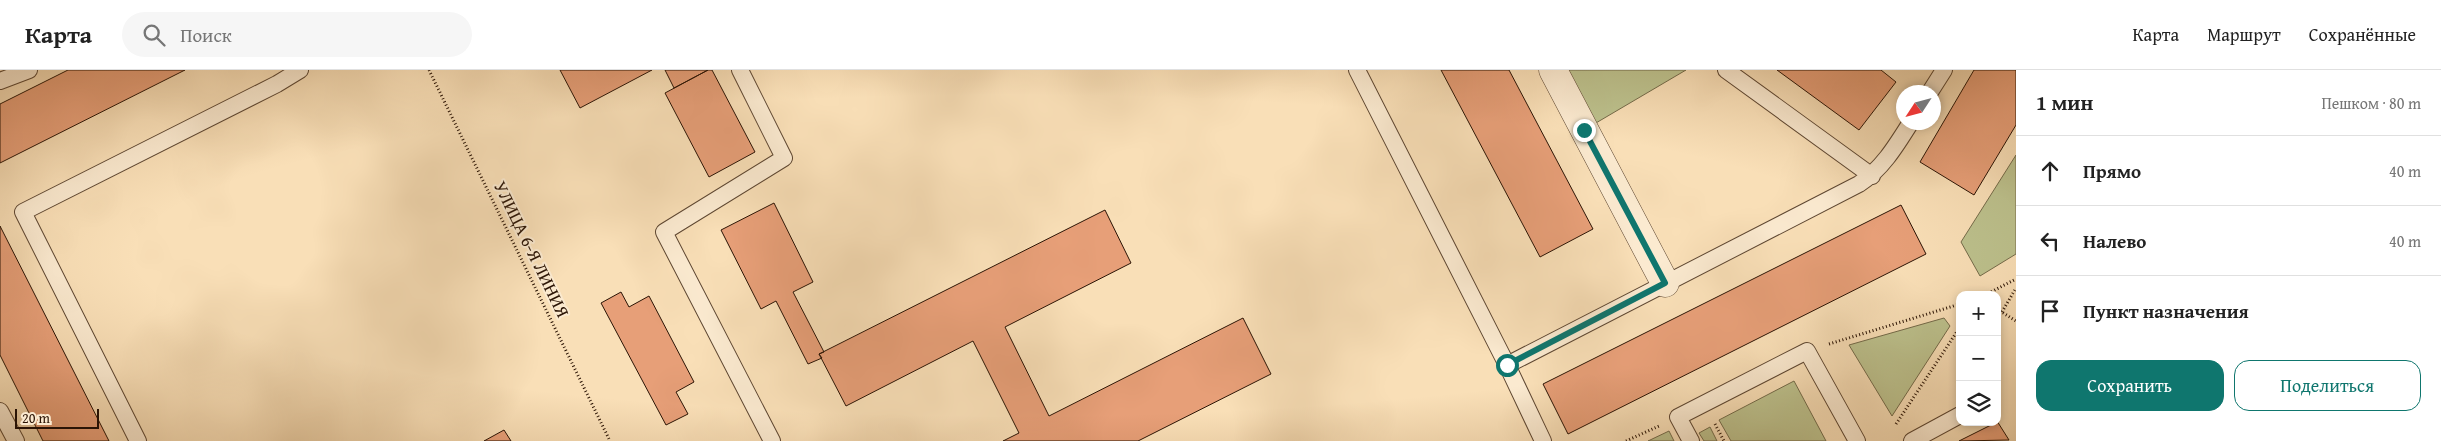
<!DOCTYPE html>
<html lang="ru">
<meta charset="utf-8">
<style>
:root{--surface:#fff;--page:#f6f6f6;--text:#222;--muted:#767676;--line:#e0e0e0;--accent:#0f766e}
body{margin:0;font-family:"Gentium Book Plus",serif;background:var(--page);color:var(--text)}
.controls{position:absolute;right:15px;bottom:15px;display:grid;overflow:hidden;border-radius:10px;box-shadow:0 2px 8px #0003}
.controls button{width:45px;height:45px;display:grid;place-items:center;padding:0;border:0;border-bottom:1px solid var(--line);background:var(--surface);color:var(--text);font:25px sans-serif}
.compass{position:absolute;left:1896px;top:15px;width:45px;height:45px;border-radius:50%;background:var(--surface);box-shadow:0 2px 8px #0003;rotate:234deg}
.scale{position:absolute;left:15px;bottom:12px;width:84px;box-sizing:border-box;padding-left:5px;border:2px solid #2b1405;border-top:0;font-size:14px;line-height:18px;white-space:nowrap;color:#2b1405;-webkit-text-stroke:4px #fbead0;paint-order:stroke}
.stop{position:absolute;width:15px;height:15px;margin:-11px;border:4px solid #0f766e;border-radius:50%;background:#fff}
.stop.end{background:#0f766e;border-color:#fff;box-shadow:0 1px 5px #0008}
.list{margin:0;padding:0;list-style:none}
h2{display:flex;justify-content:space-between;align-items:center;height:65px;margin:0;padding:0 20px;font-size:21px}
h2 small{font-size:16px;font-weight:400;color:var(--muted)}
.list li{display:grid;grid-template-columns:32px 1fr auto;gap:15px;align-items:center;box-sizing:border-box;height:70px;padding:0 20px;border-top:1px solid var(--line)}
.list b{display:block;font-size:19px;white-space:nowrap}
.list em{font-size:16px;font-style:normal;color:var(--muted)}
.actions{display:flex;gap:10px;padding:15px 20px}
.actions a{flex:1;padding:11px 0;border:1px solid var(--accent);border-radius:15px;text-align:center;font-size:18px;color:var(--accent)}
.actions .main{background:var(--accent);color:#fff}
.icon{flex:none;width:28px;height:28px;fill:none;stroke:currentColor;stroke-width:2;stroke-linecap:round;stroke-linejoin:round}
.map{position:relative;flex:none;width:2016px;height:371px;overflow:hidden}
header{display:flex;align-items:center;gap:30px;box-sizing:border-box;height:70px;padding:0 25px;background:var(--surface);border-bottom:1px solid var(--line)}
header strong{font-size:24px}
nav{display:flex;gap:28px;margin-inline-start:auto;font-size:18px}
.search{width:350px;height:45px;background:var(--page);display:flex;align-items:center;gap:12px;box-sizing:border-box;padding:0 18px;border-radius:28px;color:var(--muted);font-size:19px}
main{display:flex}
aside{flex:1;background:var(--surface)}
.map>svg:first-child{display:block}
.green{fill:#bdc28e;stroke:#746b4a}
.building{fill:#e79f78;stroke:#2b1405}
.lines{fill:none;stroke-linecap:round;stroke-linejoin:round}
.service-casing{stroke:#5e4732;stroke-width:18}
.minor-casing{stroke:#5e4732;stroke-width:29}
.path{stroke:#2b1405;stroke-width:3;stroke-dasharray:1 2.5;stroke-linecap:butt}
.service{stroke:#fbead0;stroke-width:16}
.minor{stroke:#fbead0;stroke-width:28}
.route{stroke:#0f766e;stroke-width:6}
.labels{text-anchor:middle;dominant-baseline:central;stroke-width:4;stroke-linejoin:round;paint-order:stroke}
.street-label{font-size:18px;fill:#2b1405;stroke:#fbead0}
</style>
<header>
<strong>Карта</strong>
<div class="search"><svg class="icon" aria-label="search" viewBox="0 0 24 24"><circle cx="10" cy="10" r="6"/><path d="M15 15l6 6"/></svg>Поиск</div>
<nav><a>Карта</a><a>Маршрут</a><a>Сохранённые</a></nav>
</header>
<main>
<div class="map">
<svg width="2016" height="371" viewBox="0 0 2016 371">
<rect width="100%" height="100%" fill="#f9dfb7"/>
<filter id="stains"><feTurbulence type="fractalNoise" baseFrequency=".004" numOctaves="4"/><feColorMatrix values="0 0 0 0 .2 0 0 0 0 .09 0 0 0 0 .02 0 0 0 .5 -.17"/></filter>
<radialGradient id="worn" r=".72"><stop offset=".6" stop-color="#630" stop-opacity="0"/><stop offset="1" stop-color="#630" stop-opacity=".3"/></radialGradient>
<path class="green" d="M1553,0H1686L1584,60Z
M2016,85V184L1980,206L1961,172Z
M1944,248L1950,256L1892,346L1849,275Z
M1794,311L1826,371H1731L1719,350Z
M1710,357L1717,371H1704L1699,363Z
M1669,361L1674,371H1648Z"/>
<path class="building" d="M68,0H185L0,93V34Z
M560,0H652L580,38Z
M665,0H708L674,18Z
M708,0H712L755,82L709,107L665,23Z
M1441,0H1509L1593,159L1540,187Z
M1777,0H1881L1896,12L1859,60Z
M1974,0H2016V55L1974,125L1920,92Z
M774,133L813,212L793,222L824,282L819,284L822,288L808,294L776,231L761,239L721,160Z
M1901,135L1926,184L1568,364L1543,314Z
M1105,140L1131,193L1005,257L1049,346L1243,248L1271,304L1138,371H1003L1019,363L973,271L846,336L819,284Z
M0,156L109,371H43L0,285Z
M621,222L629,237L649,226L694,312L676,322L688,344L666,355L601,233Z
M1997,351L2009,370L1959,371L1997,352Z
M504,360L511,371H484Z"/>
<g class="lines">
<g class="service-casing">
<path id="service" d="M740,0L784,88L664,162L772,371
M1357,0L1507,295
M1726,0L1872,106
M0,11L29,0
M1930,22L1944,0
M0,341L16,371
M138,371L23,142L277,14L300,0
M1543,371L1507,295L1859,114C1882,99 1896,76 1911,52
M1691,371L1678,347L1807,281L1857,371
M1912,371L1960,345"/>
</g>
<g class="minor-casing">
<path id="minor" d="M1553,0L1665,213"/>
</g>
<path class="path" d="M429,0L610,371
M1985,225L2016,209
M1997,239L2016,251
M2002,242L2016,218
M1829,274L1960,234
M1715,354L1724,371
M1896,354L1960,257
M1626,371L1659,356"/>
<use href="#service" class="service"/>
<use href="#minor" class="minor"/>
</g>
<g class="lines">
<path class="route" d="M1507,295L1665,213L1584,60"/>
</g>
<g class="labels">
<g class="street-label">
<text transform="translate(532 179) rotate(64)">УЛИЦА 6-Я ЛИНИЯ</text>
</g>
</g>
<rect width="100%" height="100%" filter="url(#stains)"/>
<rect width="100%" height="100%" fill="url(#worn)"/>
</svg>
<div class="controls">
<button>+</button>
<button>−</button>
<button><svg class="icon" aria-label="layers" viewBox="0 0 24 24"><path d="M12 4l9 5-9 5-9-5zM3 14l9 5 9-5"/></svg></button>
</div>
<svg class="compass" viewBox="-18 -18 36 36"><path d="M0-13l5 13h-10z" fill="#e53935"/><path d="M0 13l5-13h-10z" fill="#767676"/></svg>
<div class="scale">20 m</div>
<div class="stop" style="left:1507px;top:295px"></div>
<div class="stop end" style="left:1584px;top:60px"></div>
</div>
<aside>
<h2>1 мин<small>Пешком · 80 m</small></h2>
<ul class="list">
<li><svg class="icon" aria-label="ahead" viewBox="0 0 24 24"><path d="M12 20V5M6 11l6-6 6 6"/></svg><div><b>Прямо</b></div><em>40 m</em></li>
<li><svg class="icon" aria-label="left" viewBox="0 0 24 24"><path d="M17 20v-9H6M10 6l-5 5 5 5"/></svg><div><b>Налево</b></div><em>40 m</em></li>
<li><svg class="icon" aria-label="arrive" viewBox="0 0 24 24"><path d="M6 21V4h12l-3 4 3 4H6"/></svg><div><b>Пункт назначения</b></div></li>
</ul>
<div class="actions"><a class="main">Сохранить</a><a>Поделиться</a></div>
</aside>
</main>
